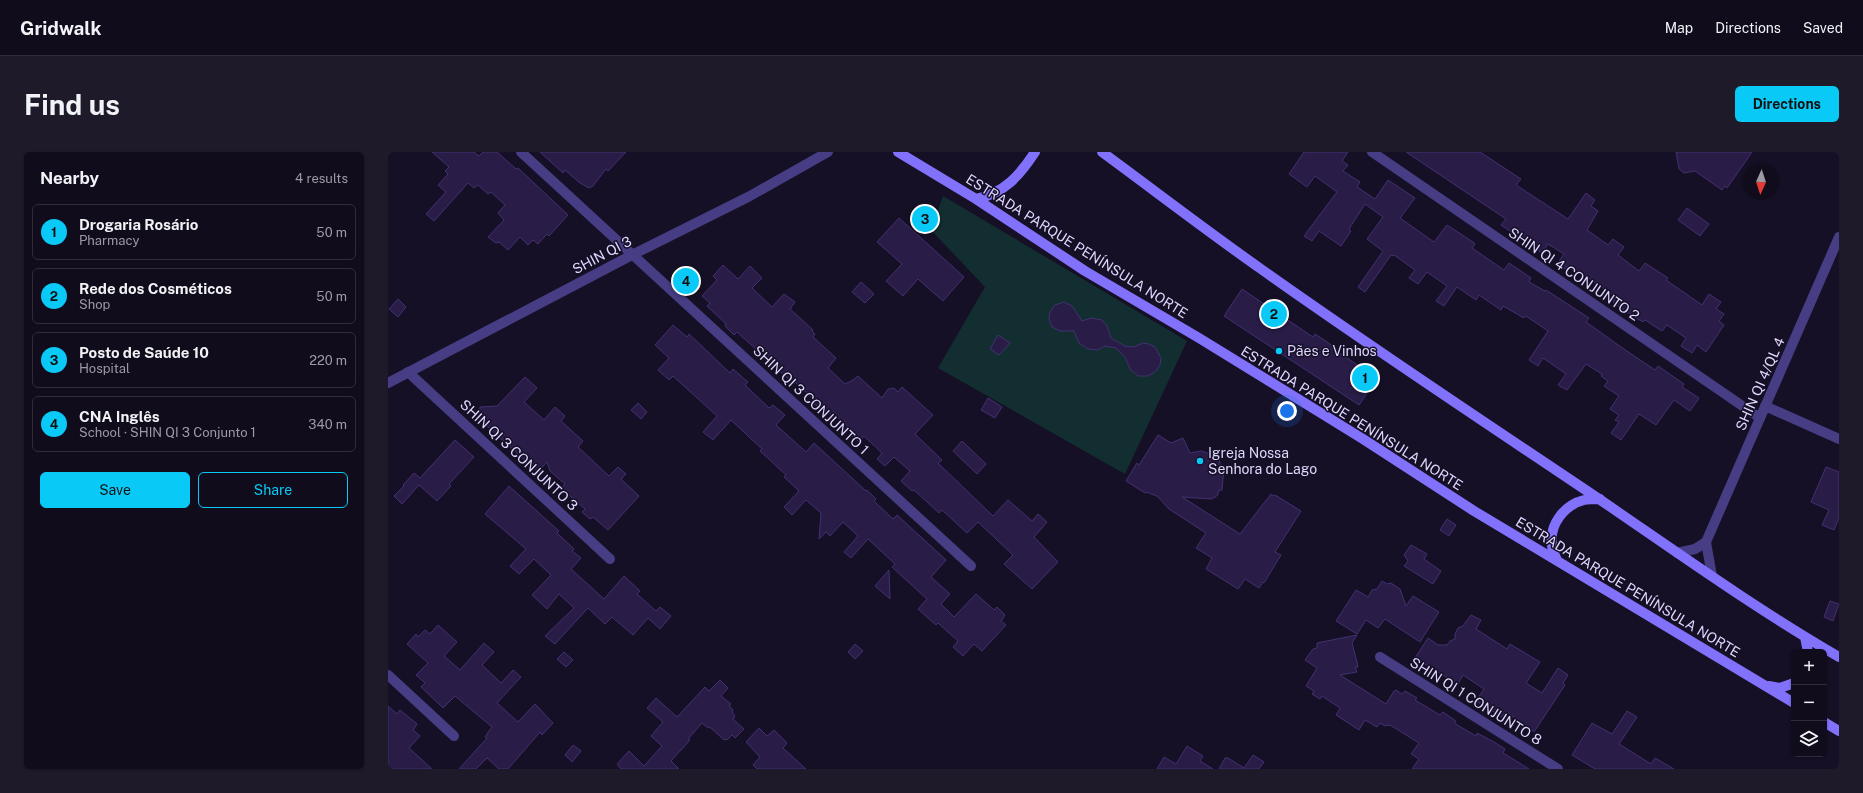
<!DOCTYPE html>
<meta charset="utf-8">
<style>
:root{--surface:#100c1c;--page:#1e1a29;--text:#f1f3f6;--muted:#9c9ba3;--line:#302c3b;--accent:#09c9f7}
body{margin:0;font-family:"Public Sans",sans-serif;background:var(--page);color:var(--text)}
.controls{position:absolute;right:12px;bottom:12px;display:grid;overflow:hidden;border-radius:6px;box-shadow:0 1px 3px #0004}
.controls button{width:36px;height:36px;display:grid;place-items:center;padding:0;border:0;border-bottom:1px solid var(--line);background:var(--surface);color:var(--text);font:20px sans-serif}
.compass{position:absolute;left:1355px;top:12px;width:36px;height:36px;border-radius:50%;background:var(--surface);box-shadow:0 1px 3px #0004;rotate:183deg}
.you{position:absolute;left:899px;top:259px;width:14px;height:14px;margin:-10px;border:3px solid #fff;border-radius:50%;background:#1a73e8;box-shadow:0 0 0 6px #1a73e833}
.badge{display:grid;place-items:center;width:26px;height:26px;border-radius:50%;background:var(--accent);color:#111;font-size:13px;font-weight:700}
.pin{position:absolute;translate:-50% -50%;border:2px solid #fff;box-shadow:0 1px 4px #0006}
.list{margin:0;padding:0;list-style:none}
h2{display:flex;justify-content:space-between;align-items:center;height:52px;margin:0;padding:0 16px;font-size:17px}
h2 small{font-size:13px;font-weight:400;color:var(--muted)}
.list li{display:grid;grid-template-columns:26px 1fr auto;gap:12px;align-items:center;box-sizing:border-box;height:56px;margin:0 8px 8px;padding:0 8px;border:1px solid var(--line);border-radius:6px}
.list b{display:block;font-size:15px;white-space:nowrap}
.list p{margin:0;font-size:13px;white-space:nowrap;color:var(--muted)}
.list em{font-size:13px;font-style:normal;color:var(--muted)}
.actions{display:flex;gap:8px;padding:12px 16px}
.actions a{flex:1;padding:9px 0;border:1px solid var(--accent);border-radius:6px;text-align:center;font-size:14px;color:var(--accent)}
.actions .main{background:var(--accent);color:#111}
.icon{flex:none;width:22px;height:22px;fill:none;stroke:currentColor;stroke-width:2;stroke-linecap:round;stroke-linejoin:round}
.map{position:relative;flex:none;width:1451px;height:617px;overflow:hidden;border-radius:6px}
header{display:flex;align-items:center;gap:24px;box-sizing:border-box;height:56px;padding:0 20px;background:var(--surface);border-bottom:1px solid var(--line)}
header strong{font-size:19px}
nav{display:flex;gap:22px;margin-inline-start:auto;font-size:14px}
.intro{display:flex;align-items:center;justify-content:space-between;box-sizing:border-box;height:96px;padding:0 24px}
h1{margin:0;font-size:28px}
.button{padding:10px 18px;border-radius:6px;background:var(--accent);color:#111;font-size:14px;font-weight:700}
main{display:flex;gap:24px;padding:0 24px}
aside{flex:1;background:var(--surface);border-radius:6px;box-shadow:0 1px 3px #0004}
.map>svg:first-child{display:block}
.green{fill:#132e30}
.building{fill:#291d47;stroke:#433072}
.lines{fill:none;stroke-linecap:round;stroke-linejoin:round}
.minor{stroke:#463d84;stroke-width:10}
.tertiary{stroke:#463d84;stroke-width:10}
.secondary{stroke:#8171fb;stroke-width:10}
.poi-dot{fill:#09c9f7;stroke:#161026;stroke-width:1.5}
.labels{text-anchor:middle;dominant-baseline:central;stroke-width:3;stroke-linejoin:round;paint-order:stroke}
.street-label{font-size:14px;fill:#dfd7fe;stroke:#161026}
.poi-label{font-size:14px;fill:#dfd7fe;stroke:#161026;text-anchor:start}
</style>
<header>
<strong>Gridwalk</strong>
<nav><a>Map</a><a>Directions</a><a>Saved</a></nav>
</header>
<div class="intro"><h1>Find us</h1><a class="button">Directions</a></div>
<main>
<aside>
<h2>Nearby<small>4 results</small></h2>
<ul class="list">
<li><span class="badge">1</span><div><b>Drogaria Rosário</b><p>Pharmacy</p></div><em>50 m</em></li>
<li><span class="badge">2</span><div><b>Rede dos Cosméticos</b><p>Shop</p></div><em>50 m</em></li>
<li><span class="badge">3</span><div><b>Posto de Saúde 10</b><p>Hospital</p></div><em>220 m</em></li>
<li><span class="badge">4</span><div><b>CNA Inglês</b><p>School · SHIN QI 3 Conjunto 1</p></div><em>340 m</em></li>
</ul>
<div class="actions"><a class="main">Save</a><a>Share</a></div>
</aside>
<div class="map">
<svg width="1451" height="617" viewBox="0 0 1451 617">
<rect width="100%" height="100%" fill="#161026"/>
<path class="green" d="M555,44L799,189L737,322L550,216L597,135L543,78Z"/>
<path class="building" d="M44,0H86L91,4L95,0H109L128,17L130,16L180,63L161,84L159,82L150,92L145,88L140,93L132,85L120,98L111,90L108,91L100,85L116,68L110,61L117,53L103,40L100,42L90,33L86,36L80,31L46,69L38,62L58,40L50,33L60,22L57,19L61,15Z
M152,0H238L220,19L218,17L205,34L201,36L192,31L177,18L175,21Z
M916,0H960L954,9L960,13L955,19L972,30L969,35L987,47L1000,28L1027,46L1012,66L1046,90L1059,73L1085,90L1087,92L1084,96L1116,118L1121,111L1143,126L1141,130L1157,139L1158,138L1201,166L1198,170L1233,195L1267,218L1270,214L1296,232L1294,235L1311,246L1302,259L1286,248L1268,273L1251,262L1233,288L1223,281L1231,270L1227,268L1231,263L1222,257L1231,244L1216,234L1220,229L1213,224L1214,222L1198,212L1179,238L1170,233L1178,222L1155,206L1150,214L1141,208L1160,179L1138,164L1136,166L1115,154L1113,158L1091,143L1088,148L1069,135L1056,154L1048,149L1059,134L1039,120L1030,132L1021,126L1027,118L1006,103L1005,104L1003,103L977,140L970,135L995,99L979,87L995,65L977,52L961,77L963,79L953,94L931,79L924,89L916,84L949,40L927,24L919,35L901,22Z
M1018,0H1092L1133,27L1128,33L1180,67L1198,41L1207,48L1203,54L1210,59L1199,78L1220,93L1225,87L1236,95L1230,103L1251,119L1257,111L1280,126L1278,128L1314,153L1321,142L1333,150L1328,157L1336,162L1331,169L1336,173L1318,200L1309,193L1304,201L1293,194L1298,186L1279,173L1274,179L1257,168L1255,170L1237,159L1225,150L1228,145L1192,120L1190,122L1179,114L1177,117L1169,112L1176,102L1160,92L1154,101L1113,73L1118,67Z
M1288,0H1364L1339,36L1337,34L1334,38L1307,19L1296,21L1291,17Z
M1299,56L1321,72L1312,84L1290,68Z
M511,66L576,125L555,149L530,127L515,144L498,129L514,112L489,90Z
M335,113L350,127L362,114L374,126L364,136L384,155L396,142L407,150L402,157L425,178L424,179L427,182L425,185L448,206L440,216L457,232L465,228L470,224L494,246L500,237L506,236L510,240L514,235L545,263L527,282L554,308L550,311L605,364L620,348L644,369L650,362L659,370L646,385L670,410L644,437L616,412L625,403L590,370L579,381L554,358L551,361L526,338L524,339L513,329L522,319L506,305L497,314L489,307L494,301L476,284L471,290L462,282L465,279L446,262L445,264L437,257L434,258L424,250L425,247L407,230L406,232L349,180L346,183L337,174L338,172L319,154L322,151L314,144L329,128L325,124Z
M473,130L486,142L477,151L464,140Z
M854,137L925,185L927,182L945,194L944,196L989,226L971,253L836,164Z
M10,147L18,155L10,165L1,157Z
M676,150L684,154L694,169L703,166L714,168L719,174L723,186L737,194L746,195L755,191L761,192L767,195L773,206L772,213L768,219L760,224H750L742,217L737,205L728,196L717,194L710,198L700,197L691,191L686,179H672L664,175L661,167L662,160L667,153Z
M285,173L299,185L301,182L342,221L345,217L360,230L357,233L381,256L385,253L397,263L388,273L418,300L426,291L478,339L479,338L488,347L486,349L505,367L509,363L558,408L543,425L562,442L553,452L566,465L588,442L606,458L609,455L617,463L613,469L618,473L594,499L586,492L575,504L565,495L570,489L550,471L548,473L530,457L539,447L504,415L507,412L480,387L463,406L456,400L470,384L455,370L442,384L438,380L431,387L433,361L418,348L404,363L396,355L411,339L396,325L398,323L372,299L374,297L343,268L325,288L315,280L329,264L285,224L281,228L270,218L281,206L267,193Z
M610,183L622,191L611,203L602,197Z
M137,225L149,236L136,250L156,268L167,255L177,264L173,269L195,289L190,295L221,324L230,315L238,322L233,327L251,344L220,378L205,365L202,367L194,360L197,357L173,336L177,332L162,319L159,310L150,320L91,267L92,255L109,254Z
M600,246L614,255L607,266L593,258Z
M250,251L259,260L253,267L243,258Z
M770,283L783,291L795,286L802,301L813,299L823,302L831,307L833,316H836L834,338L830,339V343L824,347L794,345L852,382L883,342L886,344L887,343L913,359L887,400L893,403L876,431L875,430L871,436L857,427L850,437L818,417L824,406L808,396L818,381L781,357L769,344L758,340L757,341L738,329L749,311L751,313Z
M67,288L86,305L61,332L63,334L49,349L31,333L14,352L6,344L16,334L15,333L26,321L32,326Z
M574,289L598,312L589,322L565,299Z
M1438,315L1451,320V366L1446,378L1434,373L1441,358L1423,350Z
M121,334L171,379L169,381L186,397L184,399L193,406L183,417L216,447L236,424L252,439L249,442L268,459L272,455L283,464L272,477L260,466L245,483L224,465L217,472L200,456L167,492L157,484L186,456L171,442L159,457L144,443L163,423L146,407L131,422L122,414L138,397L97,362Z
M1059,367L1068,373L1061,384L1052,378Z
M1023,393L1039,402L1036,407L1053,419L1045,432L1016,414L1020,409L1016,403Z
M501,418L502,447L487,434Z
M994,429L999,432L1003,431L1012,437L1018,454L1025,444L1051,460L1032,490L997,467L990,476L978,468L969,482L948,469L968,438L980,445L984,438L989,437Z
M1442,449L1451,452L1445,469L1436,465Z
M1083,463L1093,468L1088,477L1119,497L1122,492L1152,510L1138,531L1154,541L1170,516L1180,523L1175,531L1177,533L1146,580L1120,561L1118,564L1115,562L1114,565L1088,549L1096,537L1075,523L1070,532L1027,506L1040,486L1050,493H1059L1062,489L1067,487V482L1070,476L1075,474Z
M50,473L69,490L56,504L72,518L96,491L106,500L94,513L113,531L125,518L133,525L109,551L130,570L147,552L165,571L154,583L152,580L120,617H111L99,606L88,617H71L99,586L97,585L104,575L67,544L55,556L33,535L37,531L28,523L40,511L19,492L28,482L30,485L37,478L42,482Z
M969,483L964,491L969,510L970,515H967L969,520L952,523L998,552L1006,539L1008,538L1014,542L1017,539L1029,546L1027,548L1052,563L1055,560L1068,569L1066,571L1088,584L1089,581L1106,590L1117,597L1115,601L1141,617H1024L1031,607L1023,602L1031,591L1002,573L997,574L992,571L989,575L977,568L971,578L948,563L952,556L934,544L932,547L924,542L926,539L918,534L929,516L917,508L925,497L929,496V491Z
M467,492L475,499L467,507L460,500Z
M176,500L185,508L178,515L169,507Z
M332,528L340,536L333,544L343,552L341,554L345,558L344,560L347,564L345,567L356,577L347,586L344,583L339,588L338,587L336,588L323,576L319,575L314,571L300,587L302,588L283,609L291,617H233L229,612L241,599L256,614L274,594L263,584L275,570L259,556L268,546L289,565L317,535L321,539Z
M0,554L9,562L12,558L29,572L25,578L32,584L21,596L44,617H0Z
M1239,559L1249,565L1231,592L1263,612L1267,606L1286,617H1207L1184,603L1204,571L1224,582Z
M371,576L379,584L386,578L399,591L395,596L418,617H369L365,613L372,605L358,590Z
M185,593L193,599L184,610L177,603Z
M799,594L815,604L812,609L825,617H769L776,605L788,612Z
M865,603L876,610L871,617H831L837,606H840L856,616Z"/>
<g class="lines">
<path class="minor" d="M133,0L583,414
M984,0L1372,266
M20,220L222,407
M1377,254L1451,287
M992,505L1170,617
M0,523L66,584"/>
<path class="tertiary" d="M0,231L244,103L362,44L440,0
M1318,390L1324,424
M1289,401L1307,397L1318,390L1451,85"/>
<path class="secondary" d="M510,0L588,47L697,119L811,186L975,287L1086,359L1406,551
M714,0C767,39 819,79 873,117C984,196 1098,271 1211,347C1290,401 1368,457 1451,505
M588,47C617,41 632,23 647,0
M1169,408C1167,404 1164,398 1164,393C1161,373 1176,353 1196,348C1200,347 1207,347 1212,347
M1417,485L1420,500
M1381,534L1392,536L1406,531
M1436,570L1451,579"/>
</g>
<g class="poi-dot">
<circle cx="891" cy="199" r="4"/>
<circle cx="812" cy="309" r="4"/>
</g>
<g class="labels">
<g class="street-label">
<text transform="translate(689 94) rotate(32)">ESTRADA PARQUE PENÍNSULA NORTE</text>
<text transform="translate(214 103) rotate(-28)">SHIN QI 3</text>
<text transform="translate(1186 122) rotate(34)">SHIN QI 4 CONJUNTO 2</text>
<text transform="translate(1372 232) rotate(-66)">SHIN QI 4/QL 4</text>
<text transform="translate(423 248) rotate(43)">SHIN QI 3 CONJUNTO 1</text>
<text transform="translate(964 266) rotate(32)">ESTRADA PARQUE PENÍNSULA NORTE</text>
<text transform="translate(131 303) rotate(43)">SHIN QI 3 CONJUNTO 3</text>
<text transform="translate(1240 435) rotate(31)">ESTRADA PARQUE PENÍNSULA NORTE</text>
<text transform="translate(1088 549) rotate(32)">SHIN QI 1 CONJUNTO 8</text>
</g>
<g class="poi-label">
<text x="899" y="199">Pães e Vinhos</text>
<text x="820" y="301">Igreja Nossa<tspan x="820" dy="16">Senhora do Lago</tspan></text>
</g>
</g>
</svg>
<div class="controls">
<button>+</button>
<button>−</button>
<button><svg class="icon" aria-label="layers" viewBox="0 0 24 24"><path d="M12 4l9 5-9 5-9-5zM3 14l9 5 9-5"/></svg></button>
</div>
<svg class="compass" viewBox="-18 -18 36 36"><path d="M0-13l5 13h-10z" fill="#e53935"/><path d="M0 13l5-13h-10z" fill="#9c9ba3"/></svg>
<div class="you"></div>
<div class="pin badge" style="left:977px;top:226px">1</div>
<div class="pin badge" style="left:886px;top:162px">2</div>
<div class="pin badge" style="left:537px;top:67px">3</div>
<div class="pin badge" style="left:298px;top:129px">4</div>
</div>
</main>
